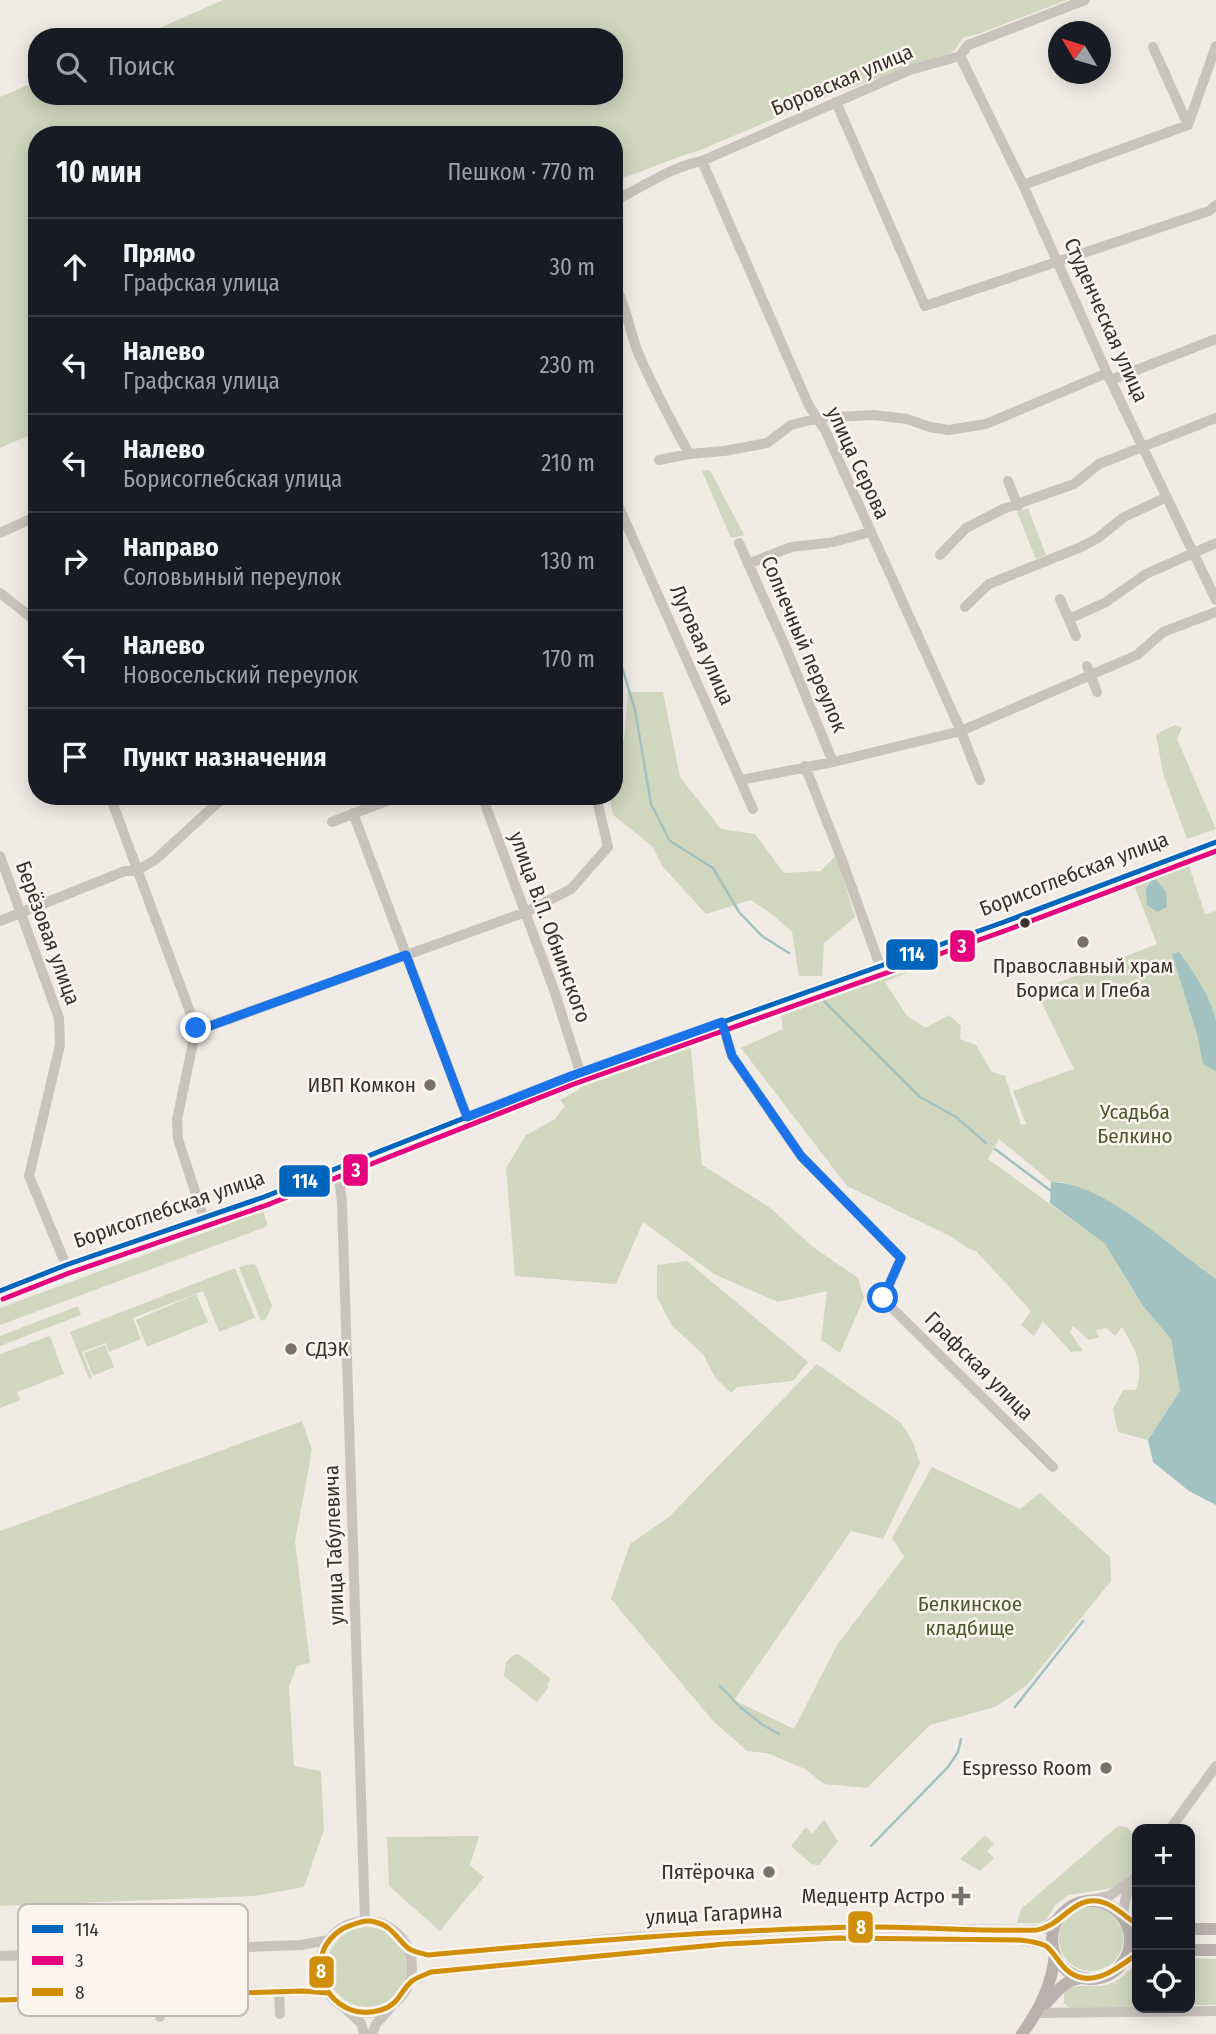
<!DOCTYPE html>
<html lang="ru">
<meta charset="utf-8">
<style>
:root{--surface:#171b24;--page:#20242c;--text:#f1f3f6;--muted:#9ea1a6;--line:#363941}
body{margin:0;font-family:"Fira Sans Condensed",sans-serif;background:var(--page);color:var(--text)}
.controls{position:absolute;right:21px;bottom:21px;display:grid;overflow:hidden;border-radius:14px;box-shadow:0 4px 18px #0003}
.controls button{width:63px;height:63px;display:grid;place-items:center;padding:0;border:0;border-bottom:2px solid var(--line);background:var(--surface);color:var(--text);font:35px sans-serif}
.compass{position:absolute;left:1048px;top:21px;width:63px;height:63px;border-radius:50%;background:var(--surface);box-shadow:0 4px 18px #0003;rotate:308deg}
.stop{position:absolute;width:21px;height:21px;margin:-16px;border:5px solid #1a73e8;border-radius:50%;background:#fff}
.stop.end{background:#1a73e8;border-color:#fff;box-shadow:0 2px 7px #0008}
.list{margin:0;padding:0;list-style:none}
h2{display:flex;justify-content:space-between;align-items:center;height:91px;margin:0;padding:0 28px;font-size:30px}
h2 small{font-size:23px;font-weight:400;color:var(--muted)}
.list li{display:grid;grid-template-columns:46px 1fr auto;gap:21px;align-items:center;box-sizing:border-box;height:98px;padding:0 28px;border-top:2px solid var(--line)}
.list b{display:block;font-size:26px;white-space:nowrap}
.list p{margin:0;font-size:23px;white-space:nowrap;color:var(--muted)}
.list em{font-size:23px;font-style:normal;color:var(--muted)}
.icon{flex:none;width:38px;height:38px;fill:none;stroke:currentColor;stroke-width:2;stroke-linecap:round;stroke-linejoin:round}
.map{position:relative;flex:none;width:1216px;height:2034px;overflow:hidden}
.search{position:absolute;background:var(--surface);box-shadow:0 4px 18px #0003;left:28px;top:28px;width:595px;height:77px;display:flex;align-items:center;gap:18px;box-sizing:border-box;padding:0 24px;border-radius:28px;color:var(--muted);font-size:26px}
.panel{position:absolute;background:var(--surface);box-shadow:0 4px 18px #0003;left:28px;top:126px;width:595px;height:679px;border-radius:28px}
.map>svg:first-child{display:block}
.green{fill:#d1d6bf}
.water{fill:#a1c2c1}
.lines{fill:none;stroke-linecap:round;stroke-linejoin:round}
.stream{stroke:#a1c2c1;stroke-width:2.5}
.minor{stroke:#c9c3be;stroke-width:10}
.major{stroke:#b8b1ad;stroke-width:12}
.bus-1-casing{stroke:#fbf5ee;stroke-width:10}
.bus-2-casing{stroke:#fbf5ee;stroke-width:10}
.bus-3-casing{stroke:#fbf5ee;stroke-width:10}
.bus-1{stroke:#0065bd;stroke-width:5}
.bus-2{stroke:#e5007d;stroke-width:5}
.bus-3{stroke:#d18e09;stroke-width:5}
.route{stroke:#1a73e8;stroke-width:9}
.bus-dot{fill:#3b302b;stroke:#fbf5ee;stroke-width:2.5}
.poi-dot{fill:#7a716c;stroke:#fbf5ee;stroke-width:2.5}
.labels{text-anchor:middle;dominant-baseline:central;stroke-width:5;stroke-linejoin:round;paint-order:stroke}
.street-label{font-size:21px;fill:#3b302b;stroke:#fbf5ee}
.poi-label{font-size:21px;fill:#3b302b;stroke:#fbf5ee;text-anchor:end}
.park-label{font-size:21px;fill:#4a5a2e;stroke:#fbf5ee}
.key{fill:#fbf5ee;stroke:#c1bab4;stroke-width:2}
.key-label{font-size:19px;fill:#3b302b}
.line-badge{stroke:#fbf5ee;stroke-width:2.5}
.badge-label{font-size:19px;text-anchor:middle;font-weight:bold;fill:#fff}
</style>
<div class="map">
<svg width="1216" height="2034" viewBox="0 0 1216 2034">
<rect width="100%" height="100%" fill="#f0ebe5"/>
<path class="green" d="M223,0H1067L976,35L964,37L953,52L830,95L698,151C669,158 644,173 614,180V135H37V432L0,448V97L37,81V96H614V37H139Z
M710,470L744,535L731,538L702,471Z
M1028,508L1046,555L1036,559L1017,512Z
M628,692H663L680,777L721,829L755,834L784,873L821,871L836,855L855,917L824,943L822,976H799L792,932L773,915L751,900L706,914L663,867L652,846L613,815L609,796H614V744L624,739Z
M1175,725L1182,728L1177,739L1216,829L1187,839L1163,773L1156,734Z
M1188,863L1205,914L1216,911V1279L1063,1182H1051L999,1139L988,1159L1105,1244L1143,1306L1171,1339L1180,1391L1148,1440L1118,1432L1113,1409L1123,1390H1136C1145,1364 1135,1350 1122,1327L1115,1336L1106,1328L1096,1330L1099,1337L1089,1340L1073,1326L1070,1332L1083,1351L1071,1352L1043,1321L1034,1336L1021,1325L1031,1311L976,1251L967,1248L952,1237L847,1186L741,1048L783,1029L780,1010L910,965L912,970L885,982L907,1016L926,1028L949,1015L961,1026L960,1039L976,1045L992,1072L1005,1076L1021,1125L1026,1124L1013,1091L1074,1069L1036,991L1157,944L1133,883Z
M690,1040L702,1165L769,1207L813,1247L858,1278L864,1298L840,1353L821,1340L827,1291L778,1302L714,1274L643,1222L616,1284L515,1276L506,1168L526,1135L555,1119L565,1106L560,1100L579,1090L582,1078L672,1044Z
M263,1211L268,1226L0,1325V1308Z
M687,1261L808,1362L793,1381L737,1387L731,1393L715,1377L703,1354L672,1326L657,1297V1265Z
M251,1264L256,1265L272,1306L266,1319L261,1321L239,1267Z
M235,1268L255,1318L219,1332L203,1291L133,1318L141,1339L109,1352L106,1343L82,1352L92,1378L89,1379L70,1332Z
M196,1294L208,1322L147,1347L136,1320Z
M78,1306L81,1315L0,1346V1336Z
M50,1336L64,1374L17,1392L20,1400L0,1408V1354Z
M105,1345L114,1367L93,1376L84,1353Z
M817,1364L901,1423L913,1442L920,1463L883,1539L851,1531L734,1700L794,1729L837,1645L904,1557L892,1538L932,1467L1020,1509L1040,1493L1110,1557L1111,1581L1026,1686L995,1707L930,1725L867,1788L824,1784L805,1769L767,1753L747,1751L713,1721L611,1599L630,1544L669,1517Z
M302,1421L312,1450L295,1541L310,1663L297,1666L289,1686L294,1766L321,1771L324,1830L304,1887L255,1896L0,1906V1531Z
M515,1654L520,1655L551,1679L547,1685L549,1687L537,1702L504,1676L506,1662Z
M824,1820L838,1841L819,1865L811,1864L791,1846L806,1827L812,1834Z
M1118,1826L1126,1827L1137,1836V1864L1123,1883L1107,1889L1069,1895L1055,1905L1046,1920L1038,1923H1017L1021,1909Z
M985,1835L994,1844L987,1851L994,1858L980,1871L960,1859Z
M479,1836L470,1865L484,1877L440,1931L389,1886L387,1837Z
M1059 1939a32 32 0 1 1 64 0a32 32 0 1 1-64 0Z
M327 1967a40 40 0 1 1 80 0a40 40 0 1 1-80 0Z
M1190,1958L1216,1959V2005H1190Z
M1137,1964V2007L1069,2008L1064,2003V1991C1080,1980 1097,1991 1114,1982C1123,1978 1129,1969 1137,1964Z"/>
<path class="water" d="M1154,877L1166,892L1167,907L1157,912L1147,905L1146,888Z
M1179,952C1193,971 1211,997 1216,1021C1216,1036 1216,1055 1216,1071L1203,1064L1197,1034L1172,954Z
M1051,1182C1104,1182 1172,1249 1216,1279V1505L1189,1491L1153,1462L1148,1440L1180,1391L1171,1339L1143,1306L1105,1244L1050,1203Z"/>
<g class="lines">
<path class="stream" d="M614,657L622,667L635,710L651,804L670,841L713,868L739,912L762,936L789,953
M821,998L920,1097L956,1117L986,1143
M995,1149L1051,1191
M720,1686L738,1705
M740,1707L763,1725L779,1734
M1015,1707L1083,1621
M871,1846L948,1767L958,1752L961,1739"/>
<path class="minor" d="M1153,47L1188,125
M960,56L1023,185L1107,373L1216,600
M836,102L925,306L1209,211L1216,205
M1188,125L1216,46
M702,161L809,406L825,430L961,731L980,780
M1023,185L1188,125
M614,201C645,186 668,168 702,161L910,70L960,56L968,45L1085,0
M614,282C625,304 629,327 637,350C652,386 671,420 689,454
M1111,380L1216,339
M659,460L689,454L724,451L767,443L791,425L819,418L874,415L907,419L930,427L949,430L986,424L1107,373
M1008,481L1018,506
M614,496L753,809
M0,533L37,516
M833,542L870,532
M739,543L786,648L833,762
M940,555L966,528L1003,509L1074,484L1099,464L1216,418
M748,564L791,547L827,543
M0,593L37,622
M1060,599L1076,636
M965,607L989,584L1081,547L1098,538L1124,517L1167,497
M1069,619L1106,602L1146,574L1216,543
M1087,666L1097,692
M805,766L842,860L880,966
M741,780L833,762L961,731L1137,655L1163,632L1216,612
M110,796L196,1028L177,1120L178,1139L204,1219
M482,796L554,990L580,1072
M353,813L467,1117
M332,822L399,796
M0,856L59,1018L60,1045L29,1176L66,1265
M0,921L125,871H136L155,860L225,796
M722,1022L732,1056L801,1156L901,1258L883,1299L1053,1467
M196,1028L207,1027L526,912L571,889L608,847L596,796
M338,1168L342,1203L365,1921
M0,1291L66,1265L264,1197L571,1076L1004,922L1216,842
M1170,1829L1216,1766
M1085,1901L1109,1896L1131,1881
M1123,1916C1124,1900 1127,1886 1137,1873
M320 1967a46 46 0 1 1 92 0a46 46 0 1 1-92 0Z
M409,1950L428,1955L633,1937L779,1930L864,1927L1022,1930L1043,1929L1059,1917
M0,1956L301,1945L329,1940
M410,1982L431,1972L725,1944L836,1938L1019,1940L1042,1944L1055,1953
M279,1992L280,2014
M159,1995L160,2017
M0,2000L303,1991L328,1993
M347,2010L361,2023L364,2034
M1036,2013L1216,2011
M372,2034L376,2024L392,2006"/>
<path class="major" d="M1052 1940a39 39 0 1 1 78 0a39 39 0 1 1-78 0Z
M1190,1929H1216
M1190,1950H1216
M1046,2003C1057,1992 1065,1979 1082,1978
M1022,2034C1040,2009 1052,1985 1055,1954"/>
<g class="bus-1-casing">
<path id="bus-1" d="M0,1291L66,1265L264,1197L571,1076L1004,922L1216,842"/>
</g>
<g class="bus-2-casing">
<path id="bus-2" d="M3,1299L69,1273L267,1205L574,1084L1007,930L1216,851"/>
</g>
<g class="bus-3-casing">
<path id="bus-3" d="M1137,1924C1126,1918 1117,1907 1105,1903C1074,1892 1063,1926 1037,1930C978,1932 920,1926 862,1927C717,1930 572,1942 428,1955C422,1953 413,1952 408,1948C396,1938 392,1926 375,1922C365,1919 354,1924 344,1928C296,1955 328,2026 381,2010C400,2004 399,1992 412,1981C417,1977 425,1975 431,1972L725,1944L836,1938L1019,1940C1028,1941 1038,1942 1046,1946C1055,1953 1059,1964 1068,1971C1091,1990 1118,1968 1137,1954
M0,2000L303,1991L328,1993"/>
</g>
<use href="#bus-1" class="bus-1"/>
<use href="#bus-2" class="bus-2"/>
<use href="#bus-3" class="bus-3"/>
</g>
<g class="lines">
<path class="route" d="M196,1028L207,1027L406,955L467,1117L571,1076L722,1022L732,1056L801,1156L901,1258L883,1298"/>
</g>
<circle class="bus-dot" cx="1025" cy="923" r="6"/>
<g class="poi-dot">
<circle cx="1083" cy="942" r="7"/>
<circle cx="430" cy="1085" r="7"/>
<circle cx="291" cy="1349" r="7"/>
<circle cx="1106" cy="1768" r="7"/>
<circle cx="769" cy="1872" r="7"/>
<path d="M957.5 1885.5h7v7h7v7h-7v7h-7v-7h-7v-7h7z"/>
</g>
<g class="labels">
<g class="street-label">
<text transform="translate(842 80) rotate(-23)">Боровская улица</text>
<text transform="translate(1106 320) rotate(66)">Студенческая улица</text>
<text transform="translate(858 463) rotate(65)">улица Серова</text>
<text transform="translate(804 644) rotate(67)">Солнечный переулок</text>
<text transform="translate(702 645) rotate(66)">Луговая улица</text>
<text transform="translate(1074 874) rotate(-21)">Борисоглебская улица</text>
<text transform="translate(550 927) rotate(70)">улица В.П. Обнинского</text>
<text transform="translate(48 933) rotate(70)">Берёзовая улица</text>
<text transform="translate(169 1209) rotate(-19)">Борисоглебская улица</text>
<text transform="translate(979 1366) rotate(45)">Графская улица</text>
<text transform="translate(334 1545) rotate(-92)">улица Табулевича</text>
<text transform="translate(714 1914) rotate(-3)">улица Гагарина</text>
</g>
<g class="poi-label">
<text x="1083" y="966" text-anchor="middle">Православный храм<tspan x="1083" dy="24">Бориса и Глеба</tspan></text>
<text x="416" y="1085">ИВП Комкон</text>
<text x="305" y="1349" text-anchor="start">СДЭК</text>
<text x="1092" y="1768">Espresso Room</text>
<text x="755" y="1872">Пятёрочка</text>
<text x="945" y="1896">Медцентр Астро</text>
</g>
<g class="park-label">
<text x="1135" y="1112">Усадьба<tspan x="1135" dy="24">Белкино</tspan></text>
<text x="970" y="1604">Белкинское<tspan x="970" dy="24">кладбище</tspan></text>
</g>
</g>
<rect x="18" y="1904" width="230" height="112" rx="10" class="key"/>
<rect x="32" y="1925" width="31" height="8" fill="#0065bd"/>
<rect x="32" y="1956" width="31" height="9" fill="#e5007d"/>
<rect x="32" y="1988" width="31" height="8" fill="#d18e09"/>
<g class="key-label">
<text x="75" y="1936">114</text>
<text x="75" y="1967">3</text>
<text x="75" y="1999">8</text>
</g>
<g class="line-badge">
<rect x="949" y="929" width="27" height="34" rx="7" fill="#e5007d"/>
<rect x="885" y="938" width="54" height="33" rx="7" fill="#0065bd"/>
<rect x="342" y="1153" width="27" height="34" rx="7" fill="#e5007d"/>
<rect x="278" y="1164" width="53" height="34" rx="7" fill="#0065bd"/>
<rect x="847" y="1910" width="27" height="34" rx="7" fill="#d18e09"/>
<rect x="308" y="1955" width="27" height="34" rx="7" fill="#d18e09"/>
</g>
<g class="badge-label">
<text x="962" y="953">3</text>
<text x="912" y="961">114</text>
<text x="356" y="1177">3</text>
<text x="305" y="1188">114</text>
<text x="861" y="1934">8</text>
<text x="321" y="1978">8</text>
</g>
</svg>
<div class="controls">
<button>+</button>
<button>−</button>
<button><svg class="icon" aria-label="locate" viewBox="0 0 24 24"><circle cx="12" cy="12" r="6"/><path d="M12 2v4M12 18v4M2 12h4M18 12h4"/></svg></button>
</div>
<svg class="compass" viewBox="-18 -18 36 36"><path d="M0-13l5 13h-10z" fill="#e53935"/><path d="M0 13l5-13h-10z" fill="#9ea1a6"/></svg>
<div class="stop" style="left:883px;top:1298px"></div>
<div class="stop end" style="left:196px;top:1028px"></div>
<div class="search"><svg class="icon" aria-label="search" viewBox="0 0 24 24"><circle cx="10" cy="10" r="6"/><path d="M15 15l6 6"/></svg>Поиск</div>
<section class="panel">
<h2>10 мин<small>Пешком · 770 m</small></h2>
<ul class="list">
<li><svg class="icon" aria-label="ahead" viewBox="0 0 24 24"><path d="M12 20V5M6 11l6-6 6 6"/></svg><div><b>Прямо</b><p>Графская улица</p></div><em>30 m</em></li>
<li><svg class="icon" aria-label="left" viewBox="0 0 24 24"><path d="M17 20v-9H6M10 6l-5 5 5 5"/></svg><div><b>Налево</b><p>Графская улица</p></div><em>230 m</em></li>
<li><svg class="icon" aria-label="left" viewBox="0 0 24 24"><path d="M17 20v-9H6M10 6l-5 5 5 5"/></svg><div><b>Налево</b><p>Борисоглебская улица</p></div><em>210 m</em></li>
<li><svg class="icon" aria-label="right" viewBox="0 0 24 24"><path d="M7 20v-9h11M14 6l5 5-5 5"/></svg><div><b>Направо</b><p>Соловьиный переулок</p></div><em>130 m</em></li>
<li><svg class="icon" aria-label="left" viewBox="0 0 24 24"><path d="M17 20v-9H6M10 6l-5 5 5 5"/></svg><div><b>Налево</b><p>Новосельский переулок</p></div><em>170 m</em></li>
<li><svg class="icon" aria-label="arrive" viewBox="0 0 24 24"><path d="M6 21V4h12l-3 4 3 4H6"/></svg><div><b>Пункт назначения</b></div></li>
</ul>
</section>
</div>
